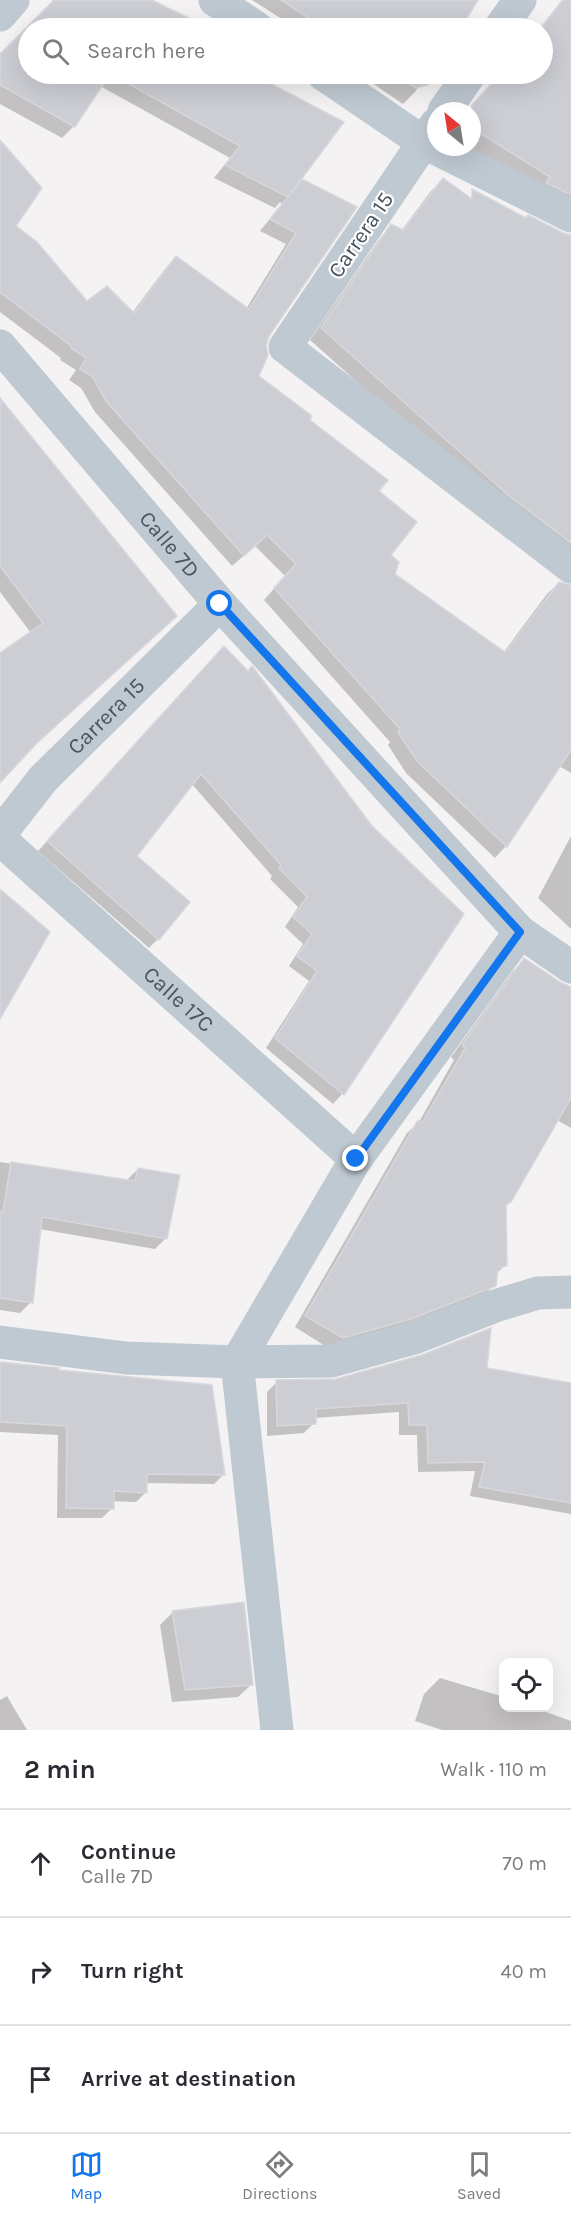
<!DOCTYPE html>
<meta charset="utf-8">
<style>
:root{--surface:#fff;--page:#f7f7f7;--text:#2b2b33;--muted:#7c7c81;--line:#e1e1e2;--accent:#1476ec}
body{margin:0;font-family:Karla,sans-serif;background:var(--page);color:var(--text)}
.controls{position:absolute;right:18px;bottom:18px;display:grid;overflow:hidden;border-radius:12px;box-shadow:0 6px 24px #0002}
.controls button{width:54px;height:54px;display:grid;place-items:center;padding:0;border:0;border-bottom:2px solid var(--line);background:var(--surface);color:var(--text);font:30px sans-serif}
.compass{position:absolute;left:427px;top:102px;width:54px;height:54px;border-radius:50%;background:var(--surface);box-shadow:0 6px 24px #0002;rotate:330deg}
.stop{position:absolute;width:18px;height:18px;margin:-14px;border:4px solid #1476ec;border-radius:50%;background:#fff}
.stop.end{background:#1476ec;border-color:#fff;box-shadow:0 2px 6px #0008}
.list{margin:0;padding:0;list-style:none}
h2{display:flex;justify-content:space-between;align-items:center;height:78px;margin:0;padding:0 24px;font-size:26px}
h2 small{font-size:20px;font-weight:400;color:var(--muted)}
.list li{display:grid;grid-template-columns:39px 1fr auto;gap:18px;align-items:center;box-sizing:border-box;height:108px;padding:0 24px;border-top:2px solid var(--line)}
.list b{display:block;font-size:22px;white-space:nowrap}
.list p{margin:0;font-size:20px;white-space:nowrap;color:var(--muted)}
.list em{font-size:20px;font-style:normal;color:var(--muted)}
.icon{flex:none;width:33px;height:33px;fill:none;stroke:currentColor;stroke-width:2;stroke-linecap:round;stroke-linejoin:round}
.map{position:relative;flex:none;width:571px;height:1730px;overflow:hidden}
.search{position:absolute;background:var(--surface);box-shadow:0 6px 24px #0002;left:18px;right:18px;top:18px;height:66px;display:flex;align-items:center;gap:15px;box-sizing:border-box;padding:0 21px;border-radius:33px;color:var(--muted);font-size:22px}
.sheet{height:402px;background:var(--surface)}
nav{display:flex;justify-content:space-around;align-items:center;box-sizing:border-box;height:84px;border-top:2px solid var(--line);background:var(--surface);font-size:16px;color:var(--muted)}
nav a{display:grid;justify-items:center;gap:3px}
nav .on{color:var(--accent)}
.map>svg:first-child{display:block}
.shadow{fill:#0003}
.building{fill:#ccced4;stroke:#d6d8dd;stroke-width:1.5}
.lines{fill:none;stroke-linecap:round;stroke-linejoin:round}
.minor{stroke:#bfc9d1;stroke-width:33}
.route{stroke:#1476ec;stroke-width:8}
.labels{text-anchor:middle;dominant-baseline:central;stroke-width:4.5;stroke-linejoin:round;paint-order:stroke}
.street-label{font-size:22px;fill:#495560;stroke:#fff}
</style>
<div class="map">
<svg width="571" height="1730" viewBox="0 0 571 1730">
<rect width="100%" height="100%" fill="#f4f2f2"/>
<path class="shadow" d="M55,0H149L205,28H28V74H261L264,75L260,80L293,188L343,201L268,336L257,376L308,420L377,491L393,574L503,653L547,594L559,583L571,587V773L559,766L506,846L495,858L406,773L388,745L390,742L264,600L285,576L255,546L232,566L95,412L81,388L69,380L76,370L60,360L61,358L0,312V142L14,226L87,303L132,313L165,269L176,258L246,309L286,244L260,231L282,204L280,202L275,208L214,178L230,158L100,86L74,126L62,138L0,104V56Z
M252,0H475L457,28H296Z
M562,0H571V216L465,147H472V115L505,74H542V28H540Z
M359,74H427L415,92L403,104Z
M443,180L571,273V563L496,506L310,340L380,238L391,226L401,231L431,191Z
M0,401L175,616L28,750L0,780V655L31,633L0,592Z
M214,658L370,827L462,914L342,1094L333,1104L266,1048L309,981L289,966L303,944L285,927L298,907L270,879L272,876L191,783L135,856L158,939L149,948L38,851Z
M571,836V929L538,898Z
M525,960L571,991V1128L557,1120L504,1206L505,1265L496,1274L494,1285L483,1297L330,1349L295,1327L407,1133L419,1122L454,1060L451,1057L513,971Z
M0,1162L126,1181L138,1169L166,1238L155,1249L39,1229L31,1302L20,1313L0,1310Z
M0,1362L224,1474L214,1484L145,1483L146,1492L136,1502L112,1501V1508L102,1518H57L58,1435L0,1432Z
M485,1369L571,1385V1514L470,1496L475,1471L418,1472L417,1435H399V1412L314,1418V1423L304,1433L267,1436V1392L277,1382L336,1381Z
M173,1612L252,1684L238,1697L172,1702L160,1625Z
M440,1678L504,1697V1708H535L571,1721V1730H442L415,1721L424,1694Z
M7,1696L27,1730H0V1700Z"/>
<path class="building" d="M54,0H152L209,28H28V74H110L75,127L0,85V54Z
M281,0H478L461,28H324Z
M563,0H571V195L546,183L550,177L472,128V105L500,74H543L541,28Z
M111,74H267L262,79L344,122L288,197L225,165L240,146Z
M394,74H434L427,85L416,88Z
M0,140L42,188L16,226L37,242L87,301L107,286L134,313L176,256L249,309L296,233L270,219L302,179L357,207L269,336L266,346L268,355L259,376L312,416L310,420L388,480L379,491L417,522L391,555L399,562L395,574L505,652L559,582L571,585V750L507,847L418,762L398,733L400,729L274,588L296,564L267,535L244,556L106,401L92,376L80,369L86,358L71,348V346L0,292Z
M443,178L472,199V189L526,218L528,215L563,233L571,235V543L508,495L321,328L391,224L403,230Z
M0,398L177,616L37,743L0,783V653L43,623L0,566Z
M224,646L248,671L252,666L256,671L372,826L464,914L344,1095L275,1038L317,971L297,956L312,934L293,917L307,897L279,868L281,865L201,774L137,856L190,902L159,940L47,841Z
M0,889L50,932L0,1019Z
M524,958L560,982L571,987V1098L511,1202L506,1205L507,1266L498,1268L496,1286L411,1319L343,1338L305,1316L418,1120L422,1123L465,1048L462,1045Z
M11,1162L135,1181L138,1168L180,1175L167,1239L42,1217L33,1303L0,1298V1211L3,1212Z
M491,1328L487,1368L571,1383V1503L479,1487L485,1462L428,1463L427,1425H409L408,1403L316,1409V1424L277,1426L276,1380L336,1379L422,1355Z
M0,1362L59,1368V1370L212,1385L225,1475L147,1474V1493L114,1491V1509L66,1508L67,1426L0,1422Z
M244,1602L253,1685L185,1690L172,1611Z"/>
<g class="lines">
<g class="minor">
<path d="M215,0L257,28"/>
<path d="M0,15L13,0"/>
<path d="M500,28L520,0"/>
<path d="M323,74L423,142L571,216"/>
<path d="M444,111L470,74"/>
<path d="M436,124L285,347L571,567"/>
<path id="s1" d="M0,346L220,604L520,932L571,967"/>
<path id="s2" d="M0,834L43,779L220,604"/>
<path id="s3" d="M0,839L356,1159"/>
<path d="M0,1342L126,1358L237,1362L331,1361L417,1337L498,1305L538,1293L571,1292"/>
<path d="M277,1730L237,1362L356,1159L520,932"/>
</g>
</g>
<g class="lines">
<path class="route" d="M220,604L520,932L356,1159"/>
</g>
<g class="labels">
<g class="street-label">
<text transform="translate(361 235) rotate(-56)">Carrera 15</text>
<text stroke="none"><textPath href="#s1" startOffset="261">Calle 7D</textPath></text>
<text stroke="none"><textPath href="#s2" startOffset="159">Carrera 15</textPath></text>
<text stroke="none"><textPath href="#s3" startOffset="240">Calle 17C</textPath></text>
</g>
</g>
</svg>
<div class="controls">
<button><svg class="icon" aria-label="locate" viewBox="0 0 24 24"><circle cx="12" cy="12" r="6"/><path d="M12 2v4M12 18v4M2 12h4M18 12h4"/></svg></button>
</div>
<svg class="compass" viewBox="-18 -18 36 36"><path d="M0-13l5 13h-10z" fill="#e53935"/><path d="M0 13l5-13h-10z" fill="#7c7c81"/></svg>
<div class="stop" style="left:220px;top:604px"></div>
<div class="stop end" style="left:356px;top:1159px"></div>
<div class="search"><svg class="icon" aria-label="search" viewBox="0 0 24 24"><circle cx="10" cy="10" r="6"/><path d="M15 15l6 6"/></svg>Search here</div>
</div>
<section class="sheet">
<h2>2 min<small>Walk · 110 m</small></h2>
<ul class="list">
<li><svg class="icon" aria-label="ahead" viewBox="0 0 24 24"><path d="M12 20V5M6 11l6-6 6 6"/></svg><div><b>Continue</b><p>Calle 7D</p></div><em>70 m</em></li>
<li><svg class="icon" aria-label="right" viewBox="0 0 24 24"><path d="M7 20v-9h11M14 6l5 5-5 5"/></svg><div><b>Turn right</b></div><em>40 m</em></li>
<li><svg class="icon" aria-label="arrive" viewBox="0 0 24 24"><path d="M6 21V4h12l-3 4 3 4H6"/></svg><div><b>Arrive at destination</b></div></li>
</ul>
</section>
<nav>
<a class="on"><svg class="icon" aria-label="map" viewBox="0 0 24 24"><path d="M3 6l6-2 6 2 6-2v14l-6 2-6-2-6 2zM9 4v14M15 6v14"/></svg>Map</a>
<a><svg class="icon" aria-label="directions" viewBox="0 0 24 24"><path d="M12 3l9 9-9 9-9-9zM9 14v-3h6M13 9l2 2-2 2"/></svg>Directions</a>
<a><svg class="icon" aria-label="saved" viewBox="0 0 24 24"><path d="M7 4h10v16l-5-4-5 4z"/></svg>Saved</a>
</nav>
